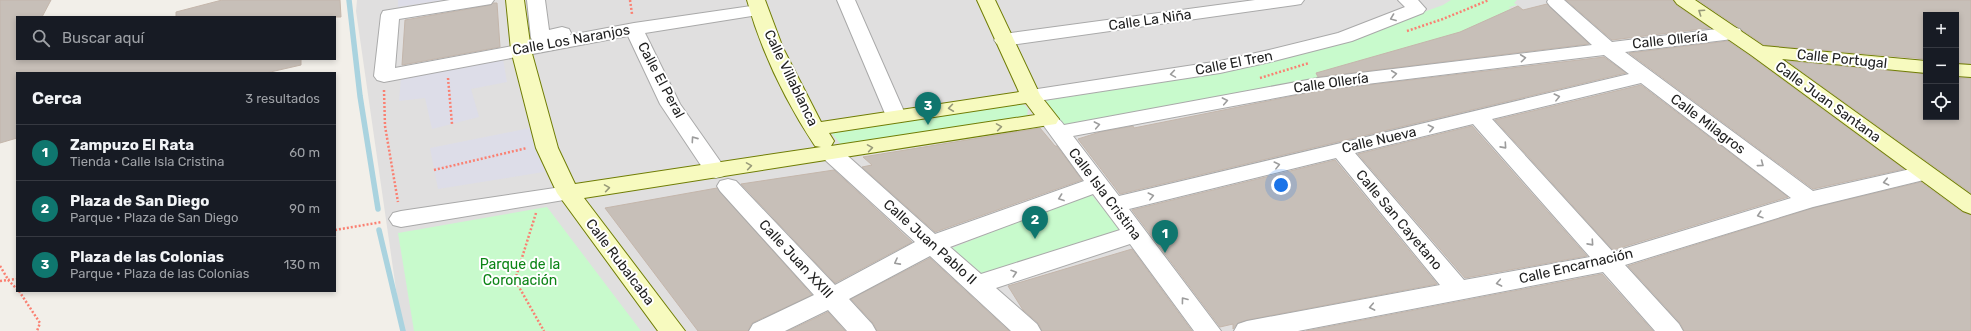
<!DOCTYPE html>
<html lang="es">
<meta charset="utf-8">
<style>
:root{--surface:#171b24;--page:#242831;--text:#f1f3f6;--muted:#9ea1a6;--line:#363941;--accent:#0f766e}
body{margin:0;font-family:Rubik,sans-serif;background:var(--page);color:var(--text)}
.controls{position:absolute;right:12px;top:12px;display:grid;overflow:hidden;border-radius:0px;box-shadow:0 2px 6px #0003}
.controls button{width:36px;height:36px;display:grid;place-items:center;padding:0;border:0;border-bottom:1px solid var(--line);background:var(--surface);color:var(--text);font:20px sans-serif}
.you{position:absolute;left:1281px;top:185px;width:14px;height:14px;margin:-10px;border:3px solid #fff;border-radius:50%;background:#1a73e8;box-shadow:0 0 0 6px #1a73e833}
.badge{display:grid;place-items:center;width:26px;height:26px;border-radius:50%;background:var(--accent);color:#fff;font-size:13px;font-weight:700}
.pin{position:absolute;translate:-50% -33px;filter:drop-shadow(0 1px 2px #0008)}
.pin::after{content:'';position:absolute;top:21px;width:14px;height:12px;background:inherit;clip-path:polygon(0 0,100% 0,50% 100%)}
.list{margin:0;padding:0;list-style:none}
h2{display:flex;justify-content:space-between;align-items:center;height:52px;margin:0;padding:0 16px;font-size:17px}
h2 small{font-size:13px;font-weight:400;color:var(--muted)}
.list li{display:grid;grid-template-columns:26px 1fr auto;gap:12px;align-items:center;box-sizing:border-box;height:56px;padding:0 16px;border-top:1px solid var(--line)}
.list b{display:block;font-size:15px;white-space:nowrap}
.list p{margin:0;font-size:13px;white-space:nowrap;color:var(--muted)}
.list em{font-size:13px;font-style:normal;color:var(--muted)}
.icon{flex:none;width:22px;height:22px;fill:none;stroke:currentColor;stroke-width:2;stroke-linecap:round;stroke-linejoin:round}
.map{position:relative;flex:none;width:1971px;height:331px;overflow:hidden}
.search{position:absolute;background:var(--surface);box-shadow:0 2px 6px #0003;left:16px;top:16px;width:320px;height:44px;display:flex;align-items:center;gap:10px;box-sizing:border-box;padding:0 14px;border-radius:0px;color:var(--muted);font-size:15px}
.panel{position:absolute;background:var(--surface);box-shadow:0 2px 6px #0003;left:16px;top:72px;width:320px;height:220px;border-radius:0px}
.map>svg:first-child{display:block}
.residential{fill:#e0dfdf;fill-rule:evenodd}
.park{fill:#c8facc}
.plaza{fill:#dddde8}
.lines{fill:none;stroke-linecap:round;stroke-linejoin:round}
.stream{stroke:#aad3df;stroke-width:5.5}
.building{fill:#c7bfb8;stroke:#c4b6ab}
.street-casing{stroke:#a9a9a9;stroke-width:2}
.secondary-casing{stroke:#707d05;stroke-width:2}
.path{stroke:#fa8072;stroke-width:2.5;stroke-dasharray:2 2;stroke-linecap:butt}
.street{fill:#fff;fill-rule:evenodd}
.secondary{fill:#f7fabf;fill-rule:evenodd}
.oneway{stroke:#979978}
.oneway2{stroke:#9c9c9c}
.labels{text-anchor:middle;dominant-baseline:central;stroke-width:4;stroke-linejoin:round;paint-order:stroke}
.street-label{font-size:14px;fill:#222;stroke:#fff}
.park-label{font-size:14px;fill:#0c8416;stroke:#fff}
</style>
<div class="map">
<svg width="1971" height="331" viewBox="0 0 1971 331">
<rect width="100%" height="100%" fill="#f2efe9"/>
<path class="residential" d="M357,0H1971V331H402L356,11ZM1926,15H1956V117H1926Z"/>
<path class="park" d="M1451,0H1517L1514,3L1517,5L1509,7L1511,9L1460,32L1316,73L1318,78L1063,128L1045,100L1238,69L1348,40L1443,5Z
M1017,103L1024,105L1028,109L1027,116L844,148L829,130Z
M1090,193L1122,231L985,276L952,248Z
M547,207L641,331H414L398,233Z"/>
<path class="plaza" d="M398,0H443L398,7Z
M503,59L507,82L471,89L479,117L432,129L425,98L399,101L401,77Z
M535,127L550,171L438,189L430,148Z"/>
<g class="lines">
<path class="stream" d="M349,0L360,96L378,209
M379,230L403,331"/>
</g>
<path class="building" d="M0,0H51L42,17H17V59H301V65L266,73H17V138L0,143Z
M222,0H340L341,17H176V12Z
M1566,0H1673L1676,5L1710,28L1612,40Z
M1698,0H1971V64L1956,63V15H1926V59L1764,45Z
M493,3H497L500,47L402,65L405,20L491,5Z
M1547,4L1589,44L1318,77L1316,73L1460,32L1518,6L1523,10Z
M1728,41L1750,56L1904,169L1813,189L1629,53Z
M1604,57L1626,73L1120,194L1078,139L1100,132L1133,126L1134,128L1318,91Z
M1787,61L1926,74V117H1956V78H1971V193Z
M1641,85L1788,197L1613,250L1495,120Z
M1472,126L1587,256L1465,278L1358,154Z
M1040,128L1055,146H1057L1082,180L935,232L862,167L872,165L863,157Z
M1335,160L1437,284L1247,320L1238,323L1233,329V324L1220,327L1132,210Z
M834,170L912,242L835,283L741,184Z
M1921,182L1962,212L1971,215V331H1684L1680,323L1628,266L1813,208Z
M717,188L812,295L752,323L748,331H698L605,208Z
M1132,249L1192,331H1042L1038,323L1023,310L1008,286Z
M930,258L1009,331H877L873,323L851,299Z
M1602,274L1653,331H1306Z
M828,312L845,331H788Z"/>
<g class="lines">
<g class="street-casing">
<path id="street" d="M450,0H494L491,4L485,5L399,19L395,68L534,42L531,38L527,0H545L549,30L562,27L569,29L571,33L570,35L634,23L758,5L764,6L767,10L764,14L758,15L645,33L680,104L727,171L724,176L716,178L708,176L660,104L628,36L384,82L377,80L374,76L381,15L383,11Z
M837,0H855L906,116L903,120L896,122L889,120L886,116Z
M1255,0H1304L1301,4L1295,5L1004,46L997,44L994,40L997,36L1004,34Z
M1398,0H1418L1426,9L1423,13L1352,41L1270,62L1220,73L1031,102L1024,100L1021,96L1024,92L1031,90L1220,61L1269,50L1338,33L1405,7Z
M1548,0H1564L1612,42L1733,27L1740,29L1742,33L1740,37L1733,39L1625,52L1813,191L1924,166L1932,168L1935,173L1932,178L1813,207L1625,265L1679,324L1683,331H1655L1603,272L1298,331H1234L1238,324L1247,321L1440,285L1336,158L1129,209L1221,331H1194L1130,244L996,288L1037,324L1041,331H1011L930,256L849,299L872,324L876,331H847L828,310L785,331H749L753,324L814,295L720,191L717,186L720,181L728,179L736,181L835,285L915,242L824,159L821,154L824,149L832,147L840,149L935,234L1084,181L1041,122L1044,117C1054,115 1058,117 1064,125L1318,78L1592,45L1550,6L1547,2ZM1604,55L1629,74L1119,196L1073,136L1318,90ZM1641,83L1791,198L1613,252L1492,119ZM1473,124L1590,257L1464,280L1355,153ZM1093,194L1120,230L981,274L950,247Z
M568,186L576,188L579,193L576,198L401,227L393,225L389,219L393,213L401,211Z"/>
</g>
<g class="secondary-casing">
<path id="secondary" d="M506,0H524L531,50L558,148L575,184L821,147L815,146C786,102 761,51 747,0H765L783,48L821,122L1019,92L977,0H995L1040,95L1059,119L1056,124L1049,125L584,198L685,331H658L557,193L536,148L511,50ZM1026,103L1035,115L831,146L834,141L829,133Z
M1674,0H1695L1763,46L1926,61V73L1782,59L1971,195V214L1963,211L1751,55L1677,4Z
M1956,64L1971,65V77L1956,76Z"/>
</g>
<path class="path" d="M630,0L632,14
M1407,31L1443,19L1489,0
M448,78L452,124
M1260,78L1309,63
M384,90L385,126L398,202
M434,170L527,148
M536,213L515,280L544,331
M335,230L382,222
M0,266L9,281L17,289
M0,281L17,279
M19,291L40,323L37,331"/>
<use href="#street" class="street"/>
<use href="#secondary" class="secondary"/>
</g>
<defs><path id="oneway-chevron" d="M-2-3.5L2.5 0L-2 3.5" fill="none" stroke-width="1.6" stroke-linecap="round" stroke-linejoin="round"/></defs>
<g class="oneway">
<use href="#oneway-chevron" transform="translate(1701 12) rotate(-146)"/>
<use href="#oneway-chevron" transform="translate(951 108) rotate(172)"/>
<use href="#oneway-chevron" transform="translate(999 127) rotate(-9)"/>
<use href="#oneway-chevron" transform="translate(870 148) rotate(-9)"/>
<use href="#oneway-chevron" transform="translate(749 166) rotate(-9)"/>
<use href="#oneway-chevron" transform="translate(607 188) rotate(-9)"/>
</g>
<g class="oneway2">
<use href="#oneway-chevron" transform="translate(1393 18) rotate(159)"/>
<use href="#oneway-chevron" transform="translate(1523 58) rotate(-7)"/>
<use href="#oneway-chevron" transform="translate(1173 74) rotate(171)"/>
<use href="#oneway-chevron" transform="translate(1394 74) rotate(-7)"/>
<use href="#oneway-chevron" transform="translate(1557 97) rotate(-14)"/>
<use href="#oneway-chevron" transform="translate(1225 101) rotate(-11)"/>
<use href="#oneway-chevron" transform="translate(1097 125) rotate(-11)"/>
<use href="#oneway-chevron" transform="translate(1431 128) rotate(-13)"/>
<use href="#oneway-chevron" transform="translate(694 139) rotate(-125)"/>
<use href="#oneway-chevron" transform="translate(1504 146) rotate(48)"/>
<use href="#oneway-chevron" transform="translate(1761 164) rotate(37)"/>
<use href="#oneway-chevron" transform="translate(1277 165) rotate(-14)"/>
<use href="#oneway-chevron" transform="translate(1886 182) rotate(167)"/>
<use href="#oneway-chevron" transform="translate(1151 196) rotate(-14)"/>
<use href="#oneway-chevron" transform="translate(1061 198) rotate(160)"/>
<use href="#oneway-chevron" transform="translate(1760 215) rotate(163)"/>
<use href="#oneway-chevron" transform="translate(1591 243) rotate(48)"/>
<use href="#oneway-chevron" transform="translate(897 262) rotate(152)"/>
<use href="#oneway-chevron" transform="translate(1014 273) rotate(-18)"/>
<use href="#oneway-chevron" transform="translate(1499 283) rotate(169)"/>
<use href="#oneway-chevron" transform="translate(1184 300) rotate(-127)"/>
<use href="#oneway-chevron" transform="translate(1372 307) rotate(169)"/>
</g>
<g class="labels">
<g class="street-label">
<text transform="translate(1150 20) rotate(-8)">Calle La Niña</text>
<text transform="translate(571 40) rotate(-10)">Calle Los Naranjos</text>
<text transform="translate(1670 40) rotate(-6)">Calle Ollería</text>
<text transform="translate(1842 59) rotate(6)">Calle Portugal</text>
<text transform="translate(1234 63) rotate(-11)">Calle El Tren</text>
<text transform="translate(791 78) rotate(64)">Calle Villablanca</text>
<text transform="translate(661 80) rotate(62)">Calle El Peral</text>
<text transform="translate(1331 83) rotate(-8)">Calle Ollería</text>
<text transform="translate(1828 102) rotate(36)">Calle Juan Santana</text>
<text transform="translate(1708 124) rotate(37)">Calle Milagros</text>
<text transform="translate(1379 140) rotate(-13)">Calle Nueva</text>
<text transform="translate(1105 194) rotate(53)">Calle Isla Cristina</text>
<text transform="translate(1399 220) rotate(50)">Calle San Cayetano</text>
<text transform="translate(930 242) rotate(42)">Calle Juan Pablo II</text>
<text transform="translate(796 259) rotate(47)">Calle Juan XXIII</text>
<text transform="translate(620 262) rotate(53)">Calle Rubalcaba</text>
<text transform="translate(1576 266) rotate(-13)">Calle Encarnación</text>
</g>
<g class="park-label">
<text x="520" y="264">Parque de la<tspan x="520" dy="16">Coronación</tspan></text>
</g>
</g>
</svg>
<div class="controls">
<button>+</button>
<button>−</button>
<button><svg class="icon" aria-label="locate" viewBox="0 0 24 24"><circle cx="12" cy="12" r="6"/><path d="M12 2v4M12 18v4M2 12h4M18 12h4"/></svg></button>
</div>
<div class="you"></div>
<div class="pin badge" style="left:1165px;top:253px">1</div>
<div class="pin badge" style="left:1035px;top:239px">2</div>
<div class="pin badge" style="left:928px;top:125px">3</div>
<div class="search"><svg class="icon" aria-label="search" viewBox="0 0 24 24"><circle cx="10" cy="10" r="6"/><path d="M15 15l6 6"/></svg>Buscar aquí</div>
<section class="panel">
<h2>Cerca<small>3 resultados</small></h2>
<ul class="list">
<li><span class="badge">1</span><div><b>Zampuzo El Rata</b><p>Tienda · Calle Isla Cristina</p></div><em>60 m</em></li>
<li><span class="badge">2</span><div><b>Plaza de San Diego</b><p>Parque · Plaza de San Diego</p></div><em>90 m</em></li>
<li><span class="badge">3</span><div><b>Plaza de las Colonias</b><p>Parque · Plaza de las Colonias</p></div><em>130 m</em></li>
</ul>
</section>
</div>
